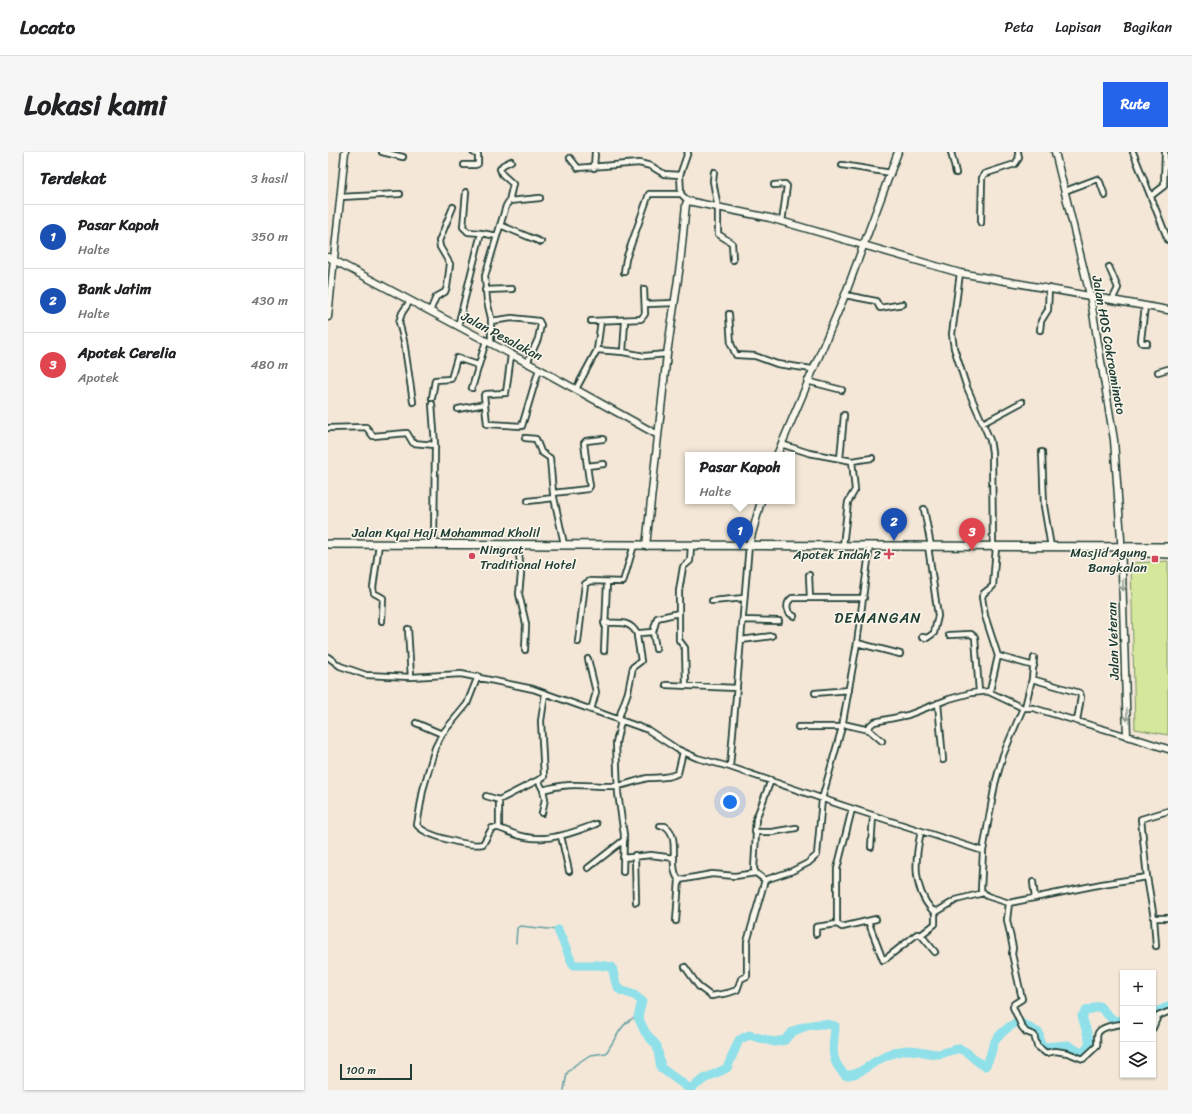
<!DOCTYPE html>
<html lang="id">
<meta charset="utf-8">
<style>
:root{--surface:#fff;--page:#f6f6f6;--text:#202124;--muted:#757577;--line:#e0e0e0;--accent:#2563eb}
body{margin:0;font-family:Sriracha,sans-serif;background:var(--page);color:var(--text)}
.controls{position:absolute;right:12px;bottom:12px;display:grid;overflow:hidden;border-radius:0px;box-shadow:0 1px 3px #0004}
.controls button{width:36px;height:36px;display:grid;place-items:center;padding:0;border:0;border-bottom:1px solid var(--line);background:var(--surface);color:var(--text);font:20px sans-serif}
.scale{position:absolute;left:12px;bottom:10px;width:72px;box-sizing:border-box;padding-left:4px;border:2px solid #1f3d34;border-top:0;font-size:11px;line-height:14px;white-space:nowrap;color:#1f3d34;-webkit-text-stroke:3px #fbf7ec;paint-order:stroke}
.you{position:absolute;left:402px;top:650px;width:14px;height:14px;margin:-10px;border:3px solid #fff;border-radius:50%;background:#1a73e8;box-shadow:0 0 0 6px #1a73e833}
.badge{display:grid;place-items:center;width:26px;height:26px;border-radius:50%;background:var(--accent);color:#fff;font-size:13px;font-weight:700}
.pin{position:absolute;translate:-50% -33px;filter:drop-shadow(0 1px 2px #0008)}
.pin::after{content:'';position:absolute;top:21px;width:14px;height:12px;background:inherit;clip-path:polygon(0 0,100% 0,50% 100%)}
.popup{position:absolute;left:357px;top:300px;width:110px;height:52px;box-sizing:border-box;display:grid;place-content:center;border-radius:0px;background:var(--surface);filter:drop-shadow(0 1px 3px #0005);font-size:13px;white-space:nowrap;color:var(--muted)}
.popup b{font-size:15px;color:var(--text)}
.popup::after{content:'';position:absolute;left:50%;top:100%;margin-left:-8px;border:8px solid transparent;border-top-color:var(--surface)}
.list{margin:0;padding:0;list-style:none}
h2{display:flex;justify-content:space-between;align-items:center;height:52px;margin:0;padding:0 16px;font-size:17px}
h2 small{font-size:13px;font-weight:400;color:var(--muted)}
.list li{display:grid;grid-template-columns:26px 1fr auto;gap:12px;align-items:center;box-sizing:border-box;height:64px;padding:0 16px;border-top:1px solid var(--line)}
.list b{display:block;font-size:15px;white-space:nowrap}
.list p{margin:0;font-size:13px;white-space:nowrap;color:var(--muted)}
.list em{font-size:13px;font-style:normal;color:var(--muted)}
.icon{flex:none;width:22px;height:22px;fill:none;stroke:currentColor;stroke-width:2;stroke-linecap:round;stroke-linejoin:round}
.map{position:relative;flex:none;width:840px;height:938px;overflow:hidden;border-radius:0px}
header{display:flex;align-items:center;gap:24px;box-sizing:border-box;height:56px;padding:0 20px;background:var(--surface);border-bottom:1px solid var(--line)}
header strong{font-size:19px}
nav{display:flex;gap:22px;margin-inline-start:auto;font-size:14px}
.intro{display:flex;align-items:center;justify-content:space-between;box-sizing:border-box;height:96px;padding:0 24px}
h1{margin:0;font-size:28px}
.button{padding:10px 18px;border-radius:0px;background:var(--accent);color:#fff;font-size:14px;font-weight:700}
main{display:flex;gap:24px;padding:0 24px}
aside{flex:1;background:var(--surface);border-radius:0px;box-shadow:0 1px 3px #0004}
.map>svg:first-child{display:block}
.green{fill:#d4e79b;stroke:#7a9268}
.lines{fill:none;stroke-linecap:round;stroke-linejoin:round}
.stream{stroke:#629fa1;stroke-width:1.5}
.river{stroke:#8fe0e9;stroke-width:9}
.minor-casing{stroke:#1f3d34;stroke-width:8}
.tertiary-casing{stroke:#1f3d34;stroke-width:9}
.secondary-casing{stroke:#1f3d34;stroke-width:10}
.minor{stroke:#fbf7ec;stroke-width:4.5}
.tertiary{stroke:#fbf7ec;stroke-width:6}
.secondary{stroke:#fbf7ec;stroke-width:7}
.oneway{stroke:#8d9a90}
.poi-dot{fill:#d1495b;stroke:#fbf7ec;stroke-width:1.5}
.labels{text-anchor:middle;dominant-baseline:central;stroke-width:3;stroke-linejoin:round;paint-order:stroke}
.street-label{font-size:13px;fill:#1f3d34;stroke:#fbf7ec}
.poi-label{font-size:13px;fill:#1f3d34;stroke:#fbf7ec;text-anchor:end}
.quarter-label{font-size:15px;letter-spacing:1px;fill:#1f3d34;stroke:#fbf7ec}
</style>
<header>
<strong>Locato</strong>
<nav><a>Peta</a><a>Lapisan</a><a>Bagikan</a></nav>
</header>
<div class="intro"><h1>Lokasi kami</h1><a class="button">Rute</a></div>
<main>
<aside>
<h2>Terdekat<small>3 hasil</small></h2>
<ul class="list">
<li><span class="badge" style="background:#1a4fb4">1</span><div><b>Pasar Kapoh</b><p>Halte</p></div><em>350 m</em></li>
<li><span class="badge" style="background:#1a4fb4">2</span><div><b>Bank Jatim</b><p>Halte</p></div><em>430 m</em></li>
<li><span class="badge" style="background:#e0444e">3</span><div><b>Apotek Cerelia</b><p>Apotek</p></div><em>480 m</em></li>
</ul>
</aside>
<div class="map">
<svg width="840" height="938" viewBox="0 0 840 938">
<rect width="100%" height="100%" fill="#f4e7d8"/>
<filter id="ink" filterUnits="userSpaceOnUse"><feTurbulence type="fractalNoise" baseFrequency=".025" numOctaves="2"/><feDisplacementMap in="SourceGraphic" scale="8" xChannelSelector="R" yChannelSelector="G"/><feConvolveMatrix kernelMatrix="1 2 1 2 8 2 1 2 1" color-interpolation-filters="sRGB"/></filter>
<g filter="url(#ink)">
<path class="green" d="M840,409V583L807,577L803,411Z"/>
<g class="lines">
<path class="stream" d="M188,791L189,776L192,774L230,778
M236,938L239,921L247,913L262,903L278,901C287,889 294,867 310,865"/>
<path class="river" d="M230,778L245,813H270L284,815L288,832L292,838L306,843L314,849L310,865L317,880L329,894L333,916L362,937L376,927L399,916L411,888L421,883L446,890L457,888C465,874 492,869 507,874C506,895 500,906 517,923C531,924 540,913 552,907C560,903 571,898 581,898C591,898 601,902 611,902C619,901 624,896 632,897C642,900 647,910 657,914C662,908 663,901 665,893C669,884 681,873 691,870L711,881L712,891L716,895L740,893L755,902L762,891L754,864L758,859L771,854L786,869L795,868
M825,865L828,860L840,855"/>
<g class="minor-casing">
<path id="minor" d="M54,0L75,5
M360,0L352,23L353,42L360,49
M623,0L628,21
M805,0L840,88
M242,6L250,16L311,11L323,14L336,22L352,23
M136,13H147L150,12V3L145,0
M514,13L563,21
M266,16L267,0
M386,20L385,29L390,56V82L404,91L405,108
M446,33L457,32L459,34L454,70
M737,39L769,27L772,30L777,44
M138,40L135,75L140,80L153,81
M823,44L836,34L837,0
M12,45L72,42
M181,49L185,32L174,22L172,17L175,13L183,9
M653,71L654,26L656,22L687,12L691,6L690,0
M172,73L213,90
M781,115L790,136L784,148
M296,120L298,107L321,42H353
M632,121L624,182L626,196L638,233L662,288L664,300L665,395
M157,138L184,137
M517,143L548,149L552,156L575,152
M82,149L74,161L71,170L76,189L85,250
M318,152L347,151
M817,154L813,188L814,191H819
M102,159L108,145L117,140L119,135L122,112L112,95L111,89L125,55
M401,162L403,192L408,203L427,204L449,212L484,217
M163,169L184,166L211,169L213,173L210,187L199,211
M263,169L313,167L317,162L316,137
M130,174L153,81L169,84
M712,178L713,169L720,158L721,136
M163,192V166L159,149L157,124L178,54L181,49L212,46
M269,198L273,169
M295,200L297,169
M183,203L178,241L158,242L156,243L159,272L194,274L211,217
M830,220L840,217
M479,229L514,238
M144,236L158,189
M248,237L269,198L295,200L316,204L339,202
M104,246L107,228L123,227L129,206L150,213
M104,252L107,293L106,392
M130,257L157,252
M655,271L694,250
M0,276L38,275L45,284L79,281L85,291L107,293
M197,286L208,287L213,300L222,306L225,341L236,392
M453,292L481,301L524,309L527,338L520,350L515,394
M714,300L716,354L723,395
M512,307L516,263
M524,309L544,306
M259,314L256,291L258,289L275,287
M225,341L260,337L262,334L259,314L276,312
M200,349L226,346
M596,357L603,394
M51,392L45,436L46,441L55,446L54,469
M190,392L193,422L191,442L198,472L197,498
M481,423L482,446
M384,449L416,446
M466,464C458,461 457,451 464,446H536
M415,468L451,469
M276,471C291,471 302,468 309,482
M80,477L83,525
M621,483L643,482L647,485L651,540
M594,485L599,486L606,481L610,464L600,394
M413,488L444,484
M250,490L257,432L262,429L295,430L306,393
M529,491L572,502
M328,497L325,480L329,466L351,461
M276,499L279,430
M670,504L706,514
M0,505L12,514L38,523L83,525L133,522L205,537L320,578L349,597L369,606L402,615L513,653L655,699
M260,507L268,540L263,558
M150,524L139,552L114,582L107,596L95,638L89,673C97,684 142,695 155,692L164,676H171V648
M704,527L752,541L753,545L749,569
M338,533L409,536
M358,533L357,496L351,488V439L355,415L362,409L363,394
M661,540L695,556
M487,541L521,538
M610,551L615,608
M697,555L704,527L706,506
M290,568L300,540L305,515L313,509L309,484L312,481L325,480
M293,569L288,591L290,641L296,683L295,720
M88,571L114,582
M515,572L541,578L554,589
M470,575H514
M538,577L546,570L580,563L621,547L643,541L662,539L670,504L657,464L654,445L656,441L665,434L668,395
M799,584L705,556H695L675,603L667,632L655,699L653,738L659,744L681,751L774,732L819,725L826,766H840
M402,615L421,393
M210,628L215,638
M443,628L428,667L427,680H444L468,676
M158,644L171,648L216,625L213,569L217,542
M214,661L217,647L215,638C242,629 262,635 289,634C299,633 309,628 320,626C330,625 340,627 350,621L355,600
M332,674H337C354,685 339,714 351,728L384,722L407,724L428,721
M171,676C180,679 189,684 198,685C221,690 247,680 268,672
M593,679C587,707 584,735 604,758L610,759L628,748L655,741
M428,681L426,717L428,721L437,728
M233,684L241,719
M543,695L545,664
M307,703L308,750
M295,706L323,703L346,706
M260,716L296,688
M819,725L813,667L840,659
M705,730L707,746
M681,751L679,768L685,796L684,802L694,847L686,852L685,855L694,875L698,880L706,883L709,894L718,901L727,899L740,901L755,907L769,894C770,890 768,884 770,881C774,874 788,873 795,872
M826,766L828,794
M348,769L351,728
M540,769L555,808L560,805L589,782L593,783L607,800
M509,772L514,775L548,767
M488,782V775L509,772V717L524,657
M593,783L607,772V759
M357,815L371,835L383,844L400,841L409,838L413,827L419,824V790L437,728L464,719L480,711L489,703L494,647L514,575L529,491L542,393
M825,876L830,864L840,860"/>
</g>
<g class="tertiary-casing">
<path id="tertiary" d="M727,0L762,143L786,288L793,387L799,584L840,597
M0,105L211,217L330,283
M0,165L17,0
M449,303L517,143L570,0
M421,393L433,349
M318,394L339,202L352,113L358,52L360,49L442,66L632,121L840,158"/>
</g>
<g class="secondary-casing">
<path id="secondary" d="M0,392L840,395
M788,395L794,400L840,402"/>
</g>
<use href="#minor" class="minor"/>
<use href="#tertiary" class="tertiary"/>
<use href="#secondary" class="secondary"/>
</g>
<defs><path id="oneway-shaft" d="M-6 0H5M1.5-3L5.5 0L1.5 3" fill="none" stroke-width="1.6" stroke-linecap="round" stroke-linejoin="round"/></defs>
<g class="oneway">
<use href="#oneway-shaft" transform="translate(795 433) rotate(88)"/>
<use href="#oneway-shaft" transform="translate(799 563) rotate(88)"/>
</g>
</g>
<g class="poi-dot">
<path d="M559 396h4v4h4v4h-4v4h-4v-4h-4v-4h4z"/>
<circle cx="144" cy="404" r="4"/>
<rect x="823" y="403" width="8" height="8" rx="2"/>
</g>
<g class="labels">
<g class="street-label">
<text transform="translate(174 184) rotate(28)">Jalan Pesalakan</text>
<text transform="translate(781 193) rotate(80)">Jalan HOS Cokroaminoto</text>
<text x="118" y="380">Jalan Kyai Haji Mohammad Kholil</text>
<text transform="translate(785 489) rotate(-92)">Jalan Veteran</text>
</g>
<g class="poi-label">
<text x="152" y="397" text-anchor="start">Ningrat<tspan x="152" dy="15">Traditional Hotel</tspan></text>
<text x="819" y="400">Masjid Agung<tspan x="819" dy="15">Bangkalan</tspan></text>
<text x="553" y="402">Apotek Indah 2</text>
</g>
<g class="quarter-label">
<text x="550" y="466">DEMANGAN</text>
</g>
</g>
</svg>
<div class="controls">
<button>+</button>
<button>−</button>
<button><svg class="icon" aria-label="layers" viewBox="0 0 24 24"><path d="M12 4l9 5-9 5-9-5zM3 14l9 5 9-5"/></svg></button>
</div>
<div class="scale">100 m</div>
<div class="you"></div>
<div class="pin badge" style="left:412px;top:398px;background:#1a4fb4">1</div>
<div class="popup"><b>Pasar Kapoh</b>Halte</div>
<div class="pin badge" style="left:566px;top:389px;background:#1a4fb4">2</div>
<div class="pin badge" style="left:644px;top:399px;background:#e0444e">3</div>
</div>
</main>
